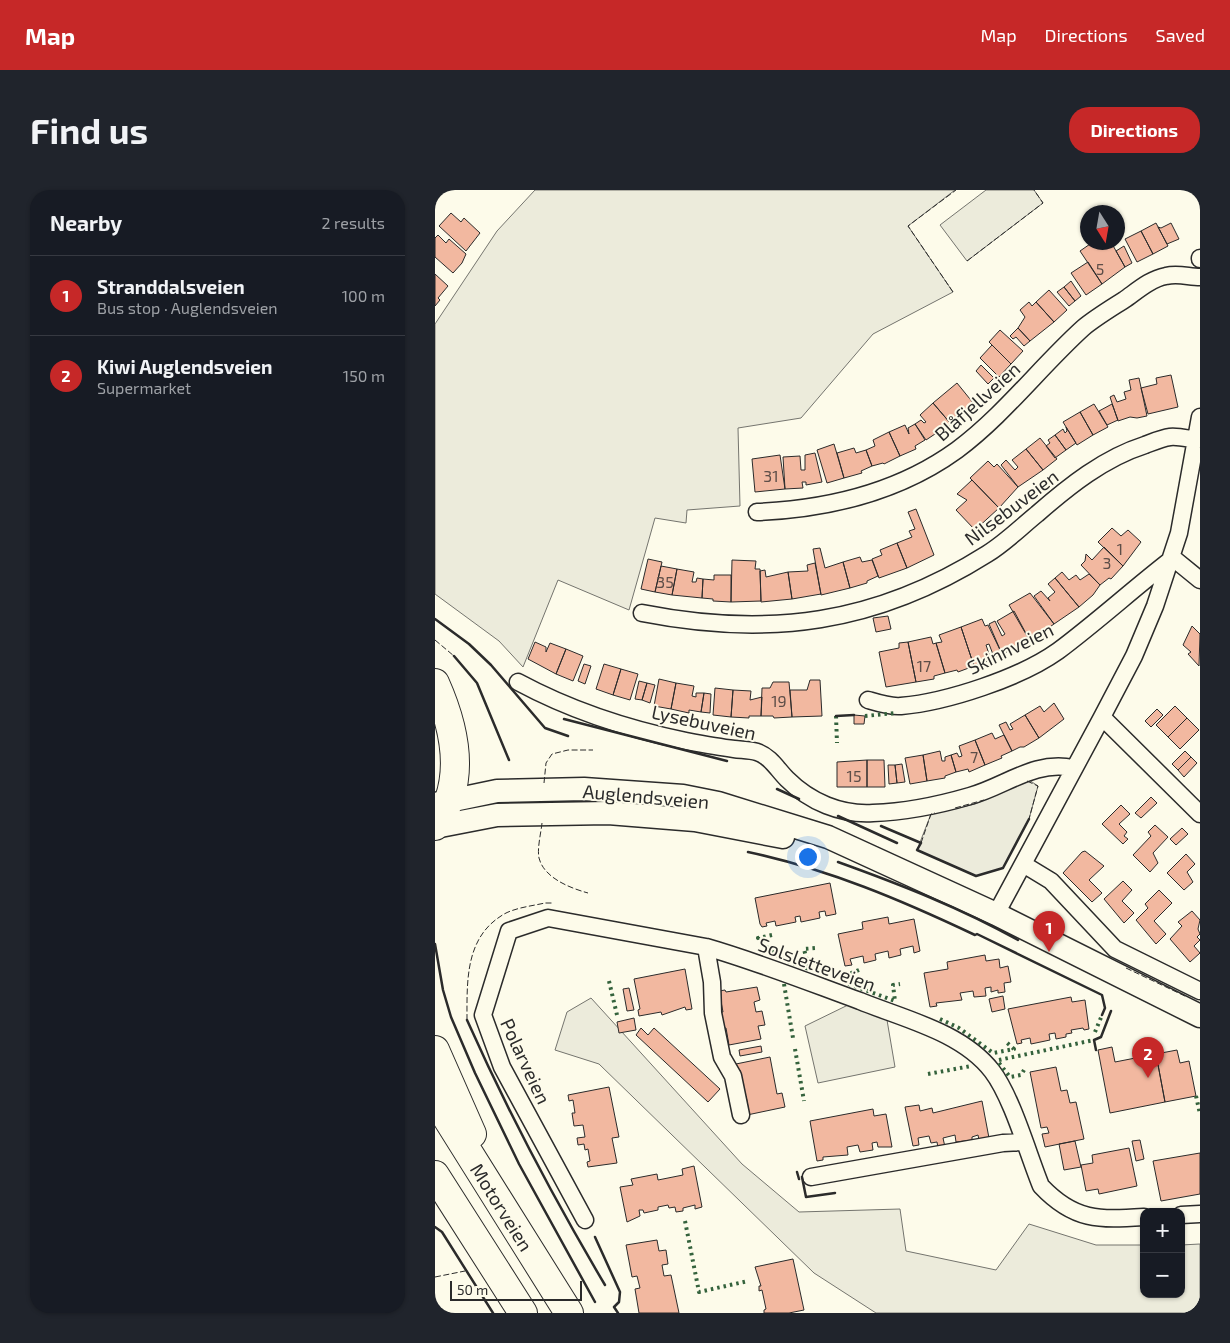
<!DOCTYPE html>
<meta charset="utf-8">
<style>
:root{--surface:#171b24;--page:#20242c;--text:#f1f3f6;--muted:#9ea1a6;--line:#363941;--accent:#c62828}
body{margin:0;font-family:"Exo 2",sans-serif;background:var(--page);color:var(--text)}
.controls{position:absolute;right:15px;bottom:15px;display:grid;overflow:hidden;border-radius:10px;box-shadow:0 1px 4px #0004}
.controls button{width:45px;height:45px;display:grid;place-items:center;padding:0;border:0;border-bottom:1px solid var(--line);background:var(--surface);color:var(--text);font:25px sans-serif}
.compass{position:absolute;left:645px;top:15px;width:45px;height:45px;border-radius:50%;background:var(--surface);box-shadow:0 1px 4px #0004;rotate:169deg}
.scale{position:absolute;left:15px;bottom:12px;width:132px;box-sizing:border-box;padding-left:5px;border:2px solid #2b2b2b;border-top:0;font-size:14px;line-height:18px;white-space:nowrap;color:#2b2b2b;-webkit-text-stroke:4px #fdfbea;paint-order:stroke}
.you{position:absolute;left:372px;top:666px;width:18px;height:18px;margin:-12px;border:4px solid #fff;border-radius:50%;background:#1a73e8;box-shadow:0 0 0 8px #1a73e833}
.badge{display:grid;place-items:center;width:32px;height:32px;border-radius:50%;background:var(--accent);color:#fff;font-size:16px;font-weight:700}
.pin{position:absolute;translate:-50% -41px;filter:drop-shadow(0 1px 2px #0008)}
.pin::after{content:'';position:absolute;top:26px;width:18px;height:15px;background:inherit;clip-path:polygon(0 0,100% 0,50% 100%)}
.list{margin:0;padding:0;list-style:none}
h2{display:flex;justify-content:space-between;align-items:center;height:65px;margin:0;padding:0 20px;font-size:21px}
h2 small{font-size:16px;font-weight:400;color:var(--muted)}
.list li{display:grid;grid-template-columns:32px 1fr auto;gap:15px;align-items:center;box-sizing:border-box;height:80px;padding:0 20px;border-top:1px solid var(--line)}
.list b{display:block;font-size:19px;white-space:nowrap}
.list p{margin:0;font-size:16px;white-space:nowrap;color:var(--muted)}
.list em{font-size:16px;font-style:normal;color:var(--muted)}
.map{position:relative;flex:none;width:765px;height:1123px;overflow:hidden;border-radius:20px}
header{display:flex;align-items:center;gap:30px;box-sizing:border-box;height:70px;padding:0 25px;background:var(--accent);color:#fff}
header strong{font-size:24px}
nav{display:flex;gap:28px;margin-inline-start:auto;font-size:18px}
.intro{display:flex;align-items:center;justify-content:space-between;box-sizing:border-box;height:120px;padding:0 30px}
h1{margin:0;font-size:35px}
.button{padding:12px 22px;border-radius:20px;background:var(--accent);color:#fff;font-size:18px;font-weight:700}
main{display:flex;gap:30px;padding:0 30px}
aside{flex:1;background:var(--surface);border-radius:20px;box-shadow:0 1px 4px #0004}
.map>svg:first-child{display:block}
.green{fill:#ecebdb;stroke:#74746e}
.building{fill:#f2b8a0;stroke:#2b2b2b}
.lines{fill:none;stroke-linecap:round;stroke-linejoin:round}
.street-casing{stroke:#2b2b2b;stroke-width:19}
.secondary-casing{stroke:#2b2b2b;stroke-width:25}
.highway-casing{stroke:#2b2b2b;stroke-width:30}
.street{stroke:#fdfbea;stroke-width:16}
.secondary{stroke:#fdfbea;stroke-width:22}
.highway{stroke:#fdfbea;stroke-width:28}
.hedge{stroke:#34623c;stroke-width:4;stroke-dasharray:2.5 4;stroke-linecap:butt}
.fence{stroke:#2b2b2b;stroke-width:1;stroke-dasharray:6 2.5;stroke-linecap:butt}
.wall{stroke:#2b2b2b;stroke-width:2.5}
.labels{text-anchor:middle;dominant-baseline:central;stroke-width:4;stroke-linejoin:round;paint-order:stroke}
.number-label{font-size:16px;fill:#5d4e48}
.street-label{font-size:19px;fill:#2b2b2b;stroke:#fdfbea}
</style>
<header>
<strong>Map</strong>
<nav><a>Map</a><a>Directions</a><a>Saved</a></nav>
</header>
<div class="intro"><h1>Find us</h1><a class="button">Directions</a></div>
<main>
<aside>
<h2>Nearby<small>2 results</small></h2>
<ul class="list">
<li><span class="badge">1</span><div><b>Stranddalsveien</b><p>Bus stop · Auglendsveien</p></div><em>100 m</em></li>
<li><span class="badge">2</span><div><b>Kiwi Auglendsveien</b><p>Supermarket</p></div><em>150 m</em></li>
</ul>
</aside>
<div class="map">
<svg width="765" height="1123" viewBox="0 0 765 1123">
<rect width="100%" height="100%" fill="#fdfbea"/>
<path class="green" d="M100,0H520L473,36L518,102L438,144L366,228L303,238L305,316L252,320L251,333L220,328L194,420L123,390L88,477L64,451L0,404V134L62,41Z
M551,0H599L608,13L532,71L505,35Z
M594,590L603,596L594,629L568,678L541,686L482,660L496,624L540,614Z
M156,808L307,974L364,1022L465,1019L471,1061L561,1080L594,1034L661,1055H709V1104H746V1055L765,1054V1123H441L379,1083L164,874L120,860L132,822Z
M413,815L452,830L460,877L383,893L370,836Z"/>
<path class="building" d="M16,23L26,32L29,28L45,43L31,61L4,36Z
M721,33L733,56L718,64L706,41Z
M736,33L744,49L732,54L723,37L726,38Z
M706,41L718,64L702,72L690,49Z
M3,45L11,53L14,49L31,64L27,73L18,83L0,67V48Z
M658,52H676L690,77L667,94L645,61Z
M689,56L697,73L690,77L681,61Z
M653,72L667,94L651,105L636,83Z
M0,84L13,96L3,108L5,110L0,116Z
M636,91L646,106L640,111L629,97Z
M629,97L640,111L634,116L622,102Z
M614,100L632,120L619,132L601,112Z
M594,112L597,116L601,112L619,132L595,151L583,138L590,127L585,120Z
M583,138L595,151L589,156L581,147L578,149L575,146Z
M565,140L588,161L576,174L554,152Z
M557,155L576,174L564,187L545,168Z
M546,175L559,188L553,194L541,181Z
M736,185L743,217L713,224L706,198L722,194L721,188Z
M704,188L712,226L702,228L695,227L683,231L675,207L679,205L682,212L691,209L689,202L696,200L694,190Z
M522,193L539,214L516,234L498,213Z
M498,213L516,234L502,245L500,244L491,250L480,234L486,230L489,233L491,232L485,225Z
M659,214L673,237L658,245L645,222Z
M677,214L683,230L672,235L664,221Z
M645,222L658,245L642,255L628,232Z
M480,234L490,250L480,256L481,259L465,266L454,242L470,235L474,244L473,238Z
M631,237L641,253L631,260L620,245L628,239L630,243L632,241Z
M454,242L465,266L449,274L448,273L437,276L431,260L440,256L438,250Z
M620,245L631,260L620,268L611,256L615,253L613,250Z
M605,248L622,269L608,280L591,259Z
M399,254L409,288L392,293L382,260Z
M419,258L421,263L431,260L437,276L426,281L427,283L409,288L402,263Z
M591,259L608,280L583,297L566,275L571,270L580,280L583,277L577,270Z
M380,263L387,292L371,295V292H367L368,298L350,299L348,267L365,266L366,280H370V265Z
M345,265L350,299L320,302L317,269Z
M553,271L559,277L562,274L583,297L564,318L535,288Z
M537,290L564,318L540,340L521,320L532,310L522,304Z
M481,319L499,365L472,378L462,353L477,347L474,341L480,339L473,322Z
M677,338L686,346L693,340L706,352L688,376L663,352Z
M462,353L472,378L444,388L437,369L447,365L445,360Z
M669,357L688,376L676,389L674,388L665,395L646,375L650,371L651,364L657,370Z
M385,358L390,378L408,372L415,398L386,405L378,359Z
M425,367L427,372L437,370L443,386L432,391V393L415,398L408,372Z
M213,369L227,372L220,402L206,399Z
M297,370L321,371L320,379H325L326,411L296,412Z
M380,373L386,404L357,409L353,382L373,381L372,375Z
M226,376L242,379L237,405L220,402Z
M242,379L259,382L257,392H261L262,388L268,389L267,408L237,405Z
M330,380L331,387L353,382L357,409L326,412L325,381Z
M627,382L634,390L641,385L645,390L654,384L665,395L658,405L644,417L620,388Z
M279,385H296V412L278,411V409L267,408L268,389L279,390Z
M620,388L644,417L619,434L599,406L606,401L615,411L613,408L620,402L613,394Z
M595,403L619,434L595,451L574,415Z
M579,421L595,451L579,460L578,459L567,464L554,434L560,431L567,446L570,444L562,431Z
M453,426L456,439L441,442L438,428Z
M547,429L550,436L553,435L567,464L559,467L554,454L551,455L556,470L539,476L526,437Z
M757,436L765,444L764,476L753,464L756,462L748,455Z
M526,437L539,476L523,482L522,480L510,483L501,453L507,452L504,445Z
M496,447L498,454L501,453L510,483L499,486V489L481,492L473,452Z
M100,452L111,457V462L115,453L131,459L121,484L93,469Z
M473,452L481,492L451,497L444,462L464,458V453Z
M131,459L148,466L138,491L121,484Z
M149,474L156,476L150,494L143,491Z
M169,474L186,479L178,505L161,499Z
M186,479L203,484L195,510L178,505Z
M224,489L241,493L236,519L219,516Z
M375,490H385L387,526L357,527L355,500H372Z
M204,491L212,493L207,510L200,509Z
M338,492H354L357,527L339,528L338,526H326L327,498H335Z
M212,493L220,495L215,513L207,510Z
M241,493L259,496L257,506L261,507V503H269L266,522L254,520V523L236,519Z
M280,498L298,500L296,527L278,525Z
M298,500L316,501L315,510L327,507L326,526H314V528L296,527Z
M269,503L276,504L275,523L266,522Z
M619,513L629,529L604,548L590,525L605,516L609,522Z
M740,516L752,528L733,547L721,535Z
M722,519L728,525L716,537L710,531Z
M419,525L430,526L429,534H419Z
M590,525L604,548L589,557H585L577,561L564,535L571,532L575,540L578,539L575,534Z
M752,528L764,540L745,559L733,547Z
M557,543L560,549L569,545L577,561L566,566L567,568L550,575L540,550Z
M540,550L550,575L534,582L533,579L521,582L516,565L522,563L524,567L527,566L524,556Z
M505,561L507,571H510V567L516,565L521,582L510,586V588L492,591L488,565Z
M750,561L756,567L743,580L737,574Z
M488,565L492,591L475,594L470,568Z
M756,567L762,573L749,587L743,580Z
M432,570H449L450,597H432Z
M432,570V597H402V572Z
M467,574L470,592L462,593L460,575Z
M453,575H460L462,593L454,594Z
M716,607L722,613L706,628L700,623Z
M686,615L695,624L684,634L692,642L689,646L693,649L688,654L667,634Z
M720,635L733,647L718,663L723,673L715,682L698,665L716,646L713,642Z
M747,638L753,644L741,655L735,649Z
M650,661L669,676L654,690L667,703L657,712L628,683L647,662Z
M751,664L760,674L752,682L758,692L749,700L732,683Z
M688,691L697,700L687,711L699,723L689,733L669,709Z
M395,693L401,724L391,726L390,721L384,722L385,728L366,732L365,726L360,727L361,732L341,736L340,731L331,733L332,736L327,737L325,734L320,708Z
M724,700L737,713L719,731L731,744L721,754L701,730L713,718L710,714Z
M757,721L765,730L763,739L765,744L762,747L765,750L759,756L765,763L755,772L735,749L747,736L743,732Z
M453,727L454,734L479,729L485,761L479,763L478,756L465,759L466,765L454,768L453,761L440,764L441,770L429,773L428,766L415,769L417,775L410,776L403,744L428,739L427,732Z
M550,765L551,771L564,769L565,778L573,776L576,792L569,793L570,802L563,803V800L556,802V797L550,798L551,806L539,807L538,801L525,803L527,810L501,813L502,816L495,817L489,783L513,779L512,772Z
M250,779L257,819L251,820L250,817L227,825L226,822L204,826L203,820L205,819L199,789Z
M322,797L325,810L319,812L321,822L327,821L330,835L323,836L326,849L294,855L291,838H288L285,822H288L284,801L290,800L291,802Z
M194,798L199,820L192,821L188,799Z
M568,806L570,819L557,822L554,809Z
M636,807L637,812L650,810L654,839L649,840L648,838L636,840L637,843L631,844V847L621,849L620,843L614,844L615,850L596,854L595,848L586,850L587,853L582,854L573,819Z
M199,828L201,840L184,843L182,832Z
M206,838L213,845L219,838L285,899L273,912L201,845Z
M326,856L327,862L305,866L304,860Z
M677,857L680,872L721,864L730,912L675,923L663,860Z
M742,860L745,873L754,871L761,906L730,912L721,864Z
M335,867L342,904L347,903L350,917L312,925L310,917H313L311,906H308L305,880L303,881L301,874Z
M621,877L626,901L632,900L635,913L641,912L649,949L610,957L607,944L614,943L612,937L606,938L595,882Z
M174,897L184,947L177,948L182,973L153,977L152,972L155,971L153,959L150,960L149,954L143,955L142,948L150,947L148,935L139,936L137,923H140L138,910L134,911L133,905Z
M547,911L554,948L544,950L543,945L537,947V950L521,952L520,945L508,948L510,957L503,958L502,952L496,953L494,946L483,948L484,955L478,956L470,917L484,915L485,921L497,918L498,923Z
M438,919L439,926L451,924L457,957H443L442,952L437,953L438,960L425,962L423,955L412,957L413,965L388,967V970L382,971L375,931Z
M705,950L709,969L701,971L697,951Z
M640,951L646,977L629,980L624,954Z
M694,958L702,996L664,1004L663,999L651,1001L646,975L658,973L657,965Z
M765,963V1004L726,1011L718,971Z
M259,976L267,1017L260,1019V1015L248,1018V1021L241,1022L240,1017L234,1018L233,1015L223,1017V1020L209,1023L208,1020H204L205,1026L192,1032L185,997L198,995L196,989L222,984L223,990L248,985L247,979Z
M222,1050L224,1061L231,1060L233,1074L227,1075L229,1086L236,1085L244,1123H204L200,1099L205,1098L202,1086L197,1087L191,1055Z
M358,1069L369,1120L354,1123H329V1120L331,1119L327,1100L324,1101V1096H326L320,1077Z"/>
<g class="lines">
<g class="street-casing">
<path id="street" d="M765,68V69
M322,322C393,319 464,302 522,260C569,225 605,177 648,138C660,128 675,119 689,110C702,101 715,89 731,86C743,83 754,87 765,87
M207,423C334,448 441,434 552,364C570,353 586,337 602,324C634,296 669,268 710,255C718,252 727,248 735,247C743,246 754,249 762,250
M83,492C135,520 193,539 251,551C267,554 283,557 299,559C306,560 315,560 322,562C336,567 342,579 352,589C375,612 406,625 438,623C471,622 504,615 535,606C571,596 599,570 638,578
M433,510C443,513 455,517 466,516C512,512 585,488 623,461C662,432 699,398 738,368L765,390
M667,527L765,624
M588,674L616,691L680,759L765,801
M561,724L667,527L699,466L720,416L744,343L765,227
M306,925L298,886L287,867L278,823L277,792L271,757C323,772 373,792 425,811C469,829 527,842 557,881C577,907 593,964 606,996C639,1031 664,1030 709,1027
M376,987L568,953L588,952
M746,1025L765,1024
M150,1030L67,877L48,825L74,741L113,728L271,757"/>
</g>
<g class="secondary-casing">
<path id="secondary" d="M0,614L62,601L149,599L248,606L283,613L393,647L561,724L765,826
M0,637L62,625L173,623L260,630L348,647"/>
</g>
<g class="highway-casing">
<path id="highway" d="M0,493C21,540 32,593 0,636
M0,860L37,944
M0,909L134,1123
M0,985L88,1123"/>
</g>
<use href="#street" class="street"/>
<use href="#secondary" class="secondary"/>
<use href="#highway" class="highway"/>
<path class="hedge" d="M401,526L402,553
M430,526L461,523
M337,745L323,748C338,766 353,772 374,779L369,759L381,758
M424,780L409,786L411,793L460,811L458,795L465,794
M174,791L182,825
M349,794L358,848
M505,829L524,838L558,863L579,859L570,851
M660,842L667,825
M360,859L369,911
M564,870L659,850
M564,873L575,887L586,885L589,880
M493,884L536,876
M761,906L765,924
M250,1031L264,1102L313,1091"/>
<path class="fence" d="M532,71L608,13L599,0
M518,102L473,36L521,0
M0,450L19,466
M592,591L603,596L594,629
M109,593L111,573L117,564L133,560H158
M520,618L549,610
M107,633C106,643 102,658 104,668C109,688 135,698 153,703
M486,653L496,624L500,623
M691,778L752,807
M32,830C32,792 30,749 66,726C77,718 97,716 110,713H117
M0,1087L30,1081"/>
<path class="wall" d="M0,429L34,454L56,475L110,538L133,546
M19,466L42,493L74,570
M401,526L419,525
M129,529L292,571
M342,599L364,609
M403,626L462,653
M446,636L486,653L482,660L541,686L568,678L594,629
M313,662C393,679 466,710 540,745L542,744L667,805L670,818L667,825
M403,672C464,694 526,718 583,750
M0,754L8,800L16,827L40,883L84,974L160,1112
M32,830C73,922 119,1009 170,1095
M661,860L659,850L666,847L676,821
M362,982L364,989
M367,987L371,1007L400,1003
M0,1037L7,1042L58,1123
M160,1047L185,1102L184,1112L179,1117L183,1123"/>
</g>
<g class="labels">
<g class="number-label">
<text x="665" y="78">5</text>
<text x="336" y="285">31</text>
<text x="685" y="358">1</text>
<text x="672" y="372">3</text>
<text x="230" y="391">35</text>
<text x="489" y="475">17</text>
<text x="344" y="510">19</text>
<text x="539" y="566">7</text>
<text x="419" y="585">15</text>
</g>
<g class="street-label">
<text transform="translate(542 211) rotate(-42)">Blåfjellveien</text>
<text transform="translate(576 317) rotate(-37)">Nilsebuveien</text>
<text transform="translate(575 458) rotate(-26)">Skinnveien</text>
<text transform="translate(269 532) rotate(12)">Lysebuveien</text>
<text transform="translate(211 606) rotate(5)">Auglendsveien</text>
<text transform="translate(382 774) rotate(20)">Solsletteveien</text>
<text transform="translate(91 871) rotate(65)">Polarveien</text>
<text transform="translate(67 1017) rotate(58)">Motorveien</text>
</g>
</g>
</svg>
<div class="controls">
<button>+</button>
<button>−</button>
</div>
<svg class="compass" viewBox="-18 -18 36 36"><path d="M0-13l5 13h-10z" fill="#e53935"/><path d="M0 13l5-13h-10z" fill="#9ea1a6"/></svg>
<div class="scale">50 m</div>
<div class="you"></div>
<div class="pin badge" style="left:614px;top:762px">1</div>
<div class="pin badge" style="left:713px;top:888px">2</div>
</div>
</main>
